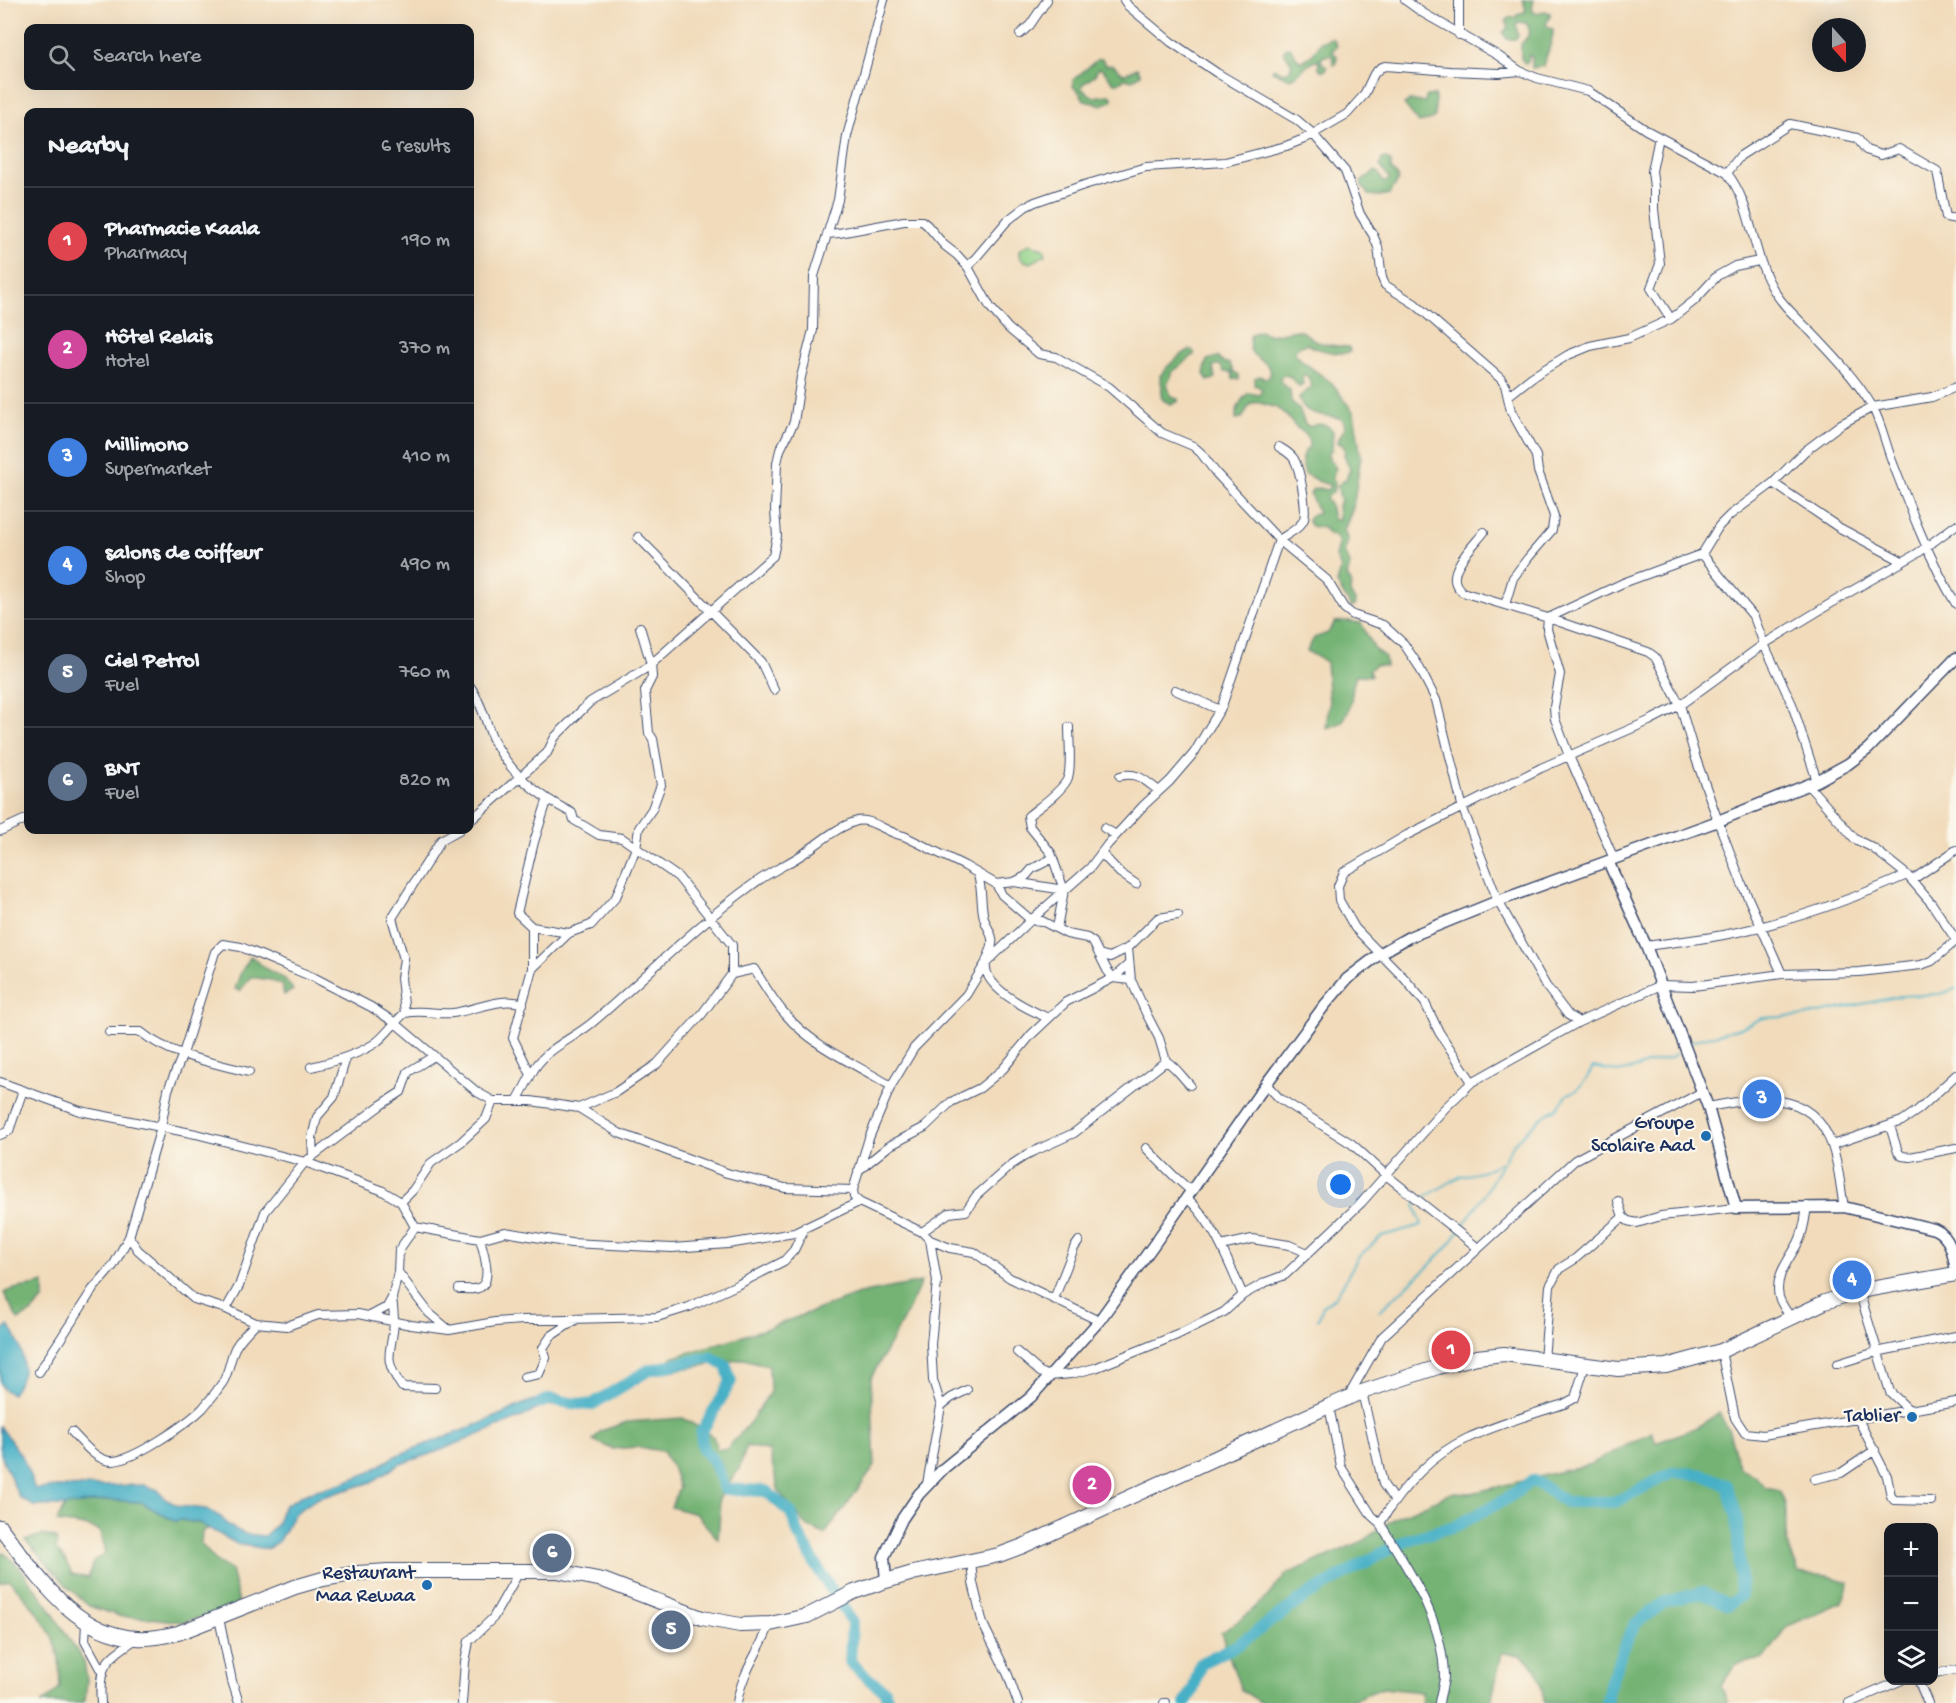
<!DOCTYPE html>
<meta charset="utf-8">
<style>
:root{--surface:#171b24;--page:#20242c;--text:#f1f3f6;--muted:#9ea1a6;--line:#363941;--accent:#d93025}
body{margin:0;font-family:"Gochi Hand",sans-serif;background:var(--page);color:var(--text)}
.controls{position:absolute;right:18px;bottom:18px;display:grid;overflow:hidden;border-radius:12px;box-shadow:0 6px 24px #0002}
.controls button{width:54px;height:54px;display:grid;place-items:center;padding:0;border:0;border-bottom:2px solid var(--line);background:var(--surface);color:var(--text);font:30px sans-serif}
.compass{position:absolute;left:1812px;top:18px;width:54px;height:54px;border-radius:50%;background:var(--surface);box-shadow:0 6px 24px #0002;rotate:159deg}
.you{position:absolute;left:1341px;top:1185px;width:21px;height:21px;margin:-15px;border:4px solid #fff;border-radius:50%;background:#1a73e8;box-shadow:0 0 0 9px #1a73e833}
.badge{display:grid;place-items:center;width:39px;height:39px;border-radius:50%;background:var(--accent);color:#fff;font-size:20px;font-weight:700}
.pin{position:absolute;translate:-50% -50%;border:3px solid #fff;box-shadow:0 2px 6px #0006}
.list{margin:0;padding:0;list-style:none}
h2{display:flex;justify-content:space-between;align-items:center;height:78px;margin:0;padding:0 24px;font-size:26px}
h2 small{font-size:20px;font-weight:400;color:var(--muted)}
.list li{display:grid;grid-template-columns:39px 1fr auto;gap:18px;align-items:center;box-sizing:border-box;height:108px;padding:0 24px;border-top:2px solid var(--line)}
.list b{display:block;font-size:22px;white-space:nowrap}
.list p{margin:0;font-size:20px;white-space:nowrap;color:var(--muted)}
.list em{font-size:20px;font-style:normal;color:var(--muted)}
.icon{flex:none;width:33px;height:33px;fill:none;stroke:currentColor;stroke-width:2;stroke-linecap:round;stroke-linejoin:round}
.map{position:relative;flex:none;width:1956px;height:1703px;overflow:hidden}
.search{position:absolute;background:var(--surface);box-shadow:0 6px 24px #0002;left:24px;top:24px;width:450px;height:66px;display:flex;align-items:center;gap:15px;box-sizing:border-box;padding:0 21px;border-radius:12px;color:var(--muted);font-size:22px}
.panel{position:absolute;background:var(--surface);box-shadow:0 6px 24px #0002;left:24px;top:108px;width:450px;height:726px;border-radius:12px}
.map>svg:first-child{display:block}
.green{fill:#91d187;stroke:#568072;stroke-width:1.5}
.forest{fill:#74b374;stroke:#487169;stroke-width:1.5;fill-rule:evenodd}
.water{fill:#47b0c6;stroke:#317092;stroke-width:1.5}
.lines{fill:none;stroke-linecap:round;stroke-linejoin:round}
.stream{stroke:#47b0c6;stroke-width:2}
.river{stroke:#47b0c6;stroke-width:12}
.minor-casing{stroke:#3b496c;stroke-width:10}
.tertiary-casing{stroke:#3b496c;stroke-width:13}
.trunk-casing{stroke:#3b496c;stroke-width:16}
.minor{stroke:#fff;stroke-width:8}
.tertiary{stroke:#fff;stroke-width:10}
.trunk{stroke:#fff;stroke-width:14}
.poi-dot{fill:#1f6fb2;stroke:#fbf7ec;stroke-width:2}
.labels{text-anchor:middle;dominant-baseline:central;stroke-width:4.5;stroke-linejoin:round;paint-order:stroke}
.poi-label{font-size:20px;fill:#1b2f5e;stroke:#fbf7ec;text-anchor:end}
</style>
<div class="map">
<svg width="1956" height="1703" viewBox="0 0 1956 1703">
<rect width="100%" height="100%" fill="#fbf7ec"/>
<filter id="ink" filterUnits="userSpaceOnUse"><feTurbulence type="fractalNoise" baseFrequency=".0167" numOctaves="2"/><feDisplacementMap in="SourceGraphic" scale="12" xChannelSelector="R" yChannelSelector="G"/><feConvolveMatrix kernelMatrix="1 2 1 2 8 2 1 2 1" color-interpolation-filters="sRGB"/></filter>
<filter id="wash" filterUnits="userSpaceOnUse"><feTurbulence type="fractalNoise" baseFrequency=".008" numOctaves="4" result="noise"/><feDisplacementMap in="SourceGraphic" scale="24" xChannelSelector="R" yChannelSelector="G"/><feGaussianBlur stdDeviation="1.35" result="paint"/><feColorMatrix in="noise" values="0 0 0 0 0 0 0 0 0 0 0 0 0 0 0 0 0 1.4 0 .05"/><feComposite in="paint" operator="in"/></filter>
<g filter="url(#wash)">
<rect width="100%" height="100%" fill="#f1dbbb"/>
<path class="green" d="M1029,244L1043,248L1045,251V255L1031,263C1023,261 1018,259 1019,250Z"/>
<path class="forest" d="M1523,0H1534L1532,9L1535,13L1545,11L1550,13V18L1546,23L1548,27L1553,29C1554,36 1546,58 1543,66L1532,68V56L1529,55L1528,62L1525,64L1521,58V44C1529,35 1533,34 1526,23L1519,22L1516,25L1518,36L1515,39H1507L1503,33L1508,27L1506,20L1509,18L1516,17L1518,14L1526,11Z
M1331,38L1334,40L1337,46L1332,51L1337,56L1336,64L1333,65V58L1331,55L1324,56L1321,59L1322,63L1327,67L1326,70L1322,71L1319,68L1318,60C1304,64 1301,74 1290,79L1272,71L1274,68L1283,73L1290,70L1292,63L1285,54L1284,51L1286,48L1290,47C1294,51 1295,58 1301,62L1313,54L1321,42Z
M1098,59H1102L1106,65H1113L1124,74L1137,68L1141,74L1132,80L1124,79L1118,83H1114L1102,69H1098L1094,76L1082,85V89L1094,97L1109,95L1112,97V101L1101,105L1085,101C1083,99 1082,95 1079,92C1074,88 1072,87 1073,80Z
M1435,95V116L1431,120L1419,123L1404,104L1409,101L1424,102L1427,96Z
M1385,158L1391,162V169L1398,177V181L1389,194L1380,196L1369,195L1362,186L1361,182L1375,171L1378,172L1383,182H1387L1389,178L1380,166L1382,159Z
M1296,330C1305,331 1310,338 1318,342C1328,346 1338,346 1349,347L1350,352C1336,355 1318,350 1306,344L1296,348L1295,353L1302,361L1332,383L1354,413L1361,456L1353,508L1344,530L1348,541L1344,552L1350,565L1347,576L1351,582L1350,593L1356,603L1355,606L1351,607L1337,584L1341,568L1336,558L1339,543L1337,538L1327,533L1324,528L1311,526L1308,522L1309,517L1318,513L1310,494L1313,489L1318,488L1328,490L1330,485L1320,482L1305,474C1301,461 1299,456 1309,447C1309,431 1301,433 1293,424C1286,415 1280,407 1267,405C1262,404 1258,401 1253,403C1246,406 1247,413 1242,418L1236,419C1235,411 1242,397 1249,393L1259,395L1262,391L1260,387L1254,385L1255,378L1260,376L1264,378H1268L1271,373C1267,355 1243,362 1251,334L1260,331L1270,335ZM1304,374L1308,377L1312,387L1299,397C1303,418 1327,414 1342,419C1350,430 1338,433 1338,443L1343,445L1345,450L1344,455L1350,469L1346,479L1337,486L1341,501L1338,505L1339,521L1333,519L1330,504L1326,499L1328,495L1333,493L1335,482L1332,477L1336,468L1329,459L1328,454L1332,450L1333,431C1328,424 1317,422 1310,427L1305,424L1299,409L1291,401L1290,390L1281,383L1280,378L1284,375L1289,376L1299,386L1303,384L1302,378Z
M1191,350L1194,352V355L1171,373V377L1167,383L1171,397L1178,399V402L1171,404C1157,398 1162,397 1162,386C1161,382 1160,379 1160,376C1167,366 1179,354 1191,350Z
M1218,357L1223,362L1230,364L1233,371L1239,375V379H1233L1232,372H1224L1220,365H1216L1213,367L1215,378L1212,380H1208L1204,374L1207,360Z
M1348,621L1361,623L1375,650L1385,657L1386,666L1375,665L1369,670L1371,676L1356,675C1350,689 1354,712 1340,723C1336,725 1330,727 1326,728L1329,704L1326,662L1307,651L1314,638L1328,633L1335,622Z
M251,956L266,969L285,979L293,990L284,995L282,985L271,980L250,977L240,991L235,989L241,972Z
M921,1282L907,1313L871,1378L875,1466L825,1534L808,1527L779,1492L769,1451L747,1446L739,1469L719,1498L720,1513L718,1539L696,1514L671,1507L679,1488L673,1469L663,1451L636,1447L612,1449L593,1440L601,1431L627,1422L683,1418L713,1436L717,1449H727L751,1421L770,1392L769,1366L744,1359L668,1371L671,1358L765,1329L859,1294Z
M44,1283V1299L31,1313L18,1320L4,1293C16,1286 30,1288 44,1283Z
M1719,1413L1729,1431L1739,1467L1755,1476L1765,1487L1779,1490C1791,1509 1783,1522 1787,1541C1789,1552 1795,1563 1799,1573L1828,1576L1850,1582L1842,1602L1788,1626L1765,1658L1735,1665L1721,1686L1728,1703H1545L1537,1670L1520,1655L1502,1653L1491,1703H1422L1421,1692L1383,1688L1344,1703H1262L1241,1690L1221,1633L1244,1617L1268,1596L1285,1575L1362,1541L1395,1518L1454,1492L1472,1493L1591,1464L1652,1432L1656,1443L1697,1427Z
M109,1500L141,1502L174,1521L181,1520L199,1523L209,1528L202,1532L201,1544L217,1562L231,1570L239,1603L202,1617L182,1622L150,1618L122,1617L89,1606L68,1587L26,1541C38,1535 46,1533 57,1539L56,1550L65,1560L72,1574L88,1578L93,1561L104,1555L105,1547L99,1531C87,1524 71,1525 56,1522L65,1506Z
M4,1552L20,1568L47,1604L84,1662L87,1680L85,1701L81,1703H41L47,1700L60,1687C59,1678 60,1668 59,1659C54,1629 29,1601 9,1580L0,1583V1553Z"/>
<path class="water" d="M8,1326C18,1335 25,1358 23,1372C22,1379 16,1388 12,1394L3,1389L0,1381V1331Z
M554,1395L553,1406L543,1405L529,1414L515,1420L436,1452L398,1465L372,1482L316,1499L294,1514L278,1542L268,1549L237,1544L199,1523L181,1520L174,1521L141,1502L109,1500L65,1506H33L19,1497L0,1453V1426L23,1458L35,1489L57,1487L144,1485L158,1490L165,1499L179,1506L206,1509L221,1517L229,1526L245,1534L264,1536L278,1523L280,1513L285,1505L306,1493L342,1483L370,1472L395,1456L479,1424L528,1402Z"/>
<g class="lines">
<path class="stream" d="M1688,1044L1692,1041L1743,1027L1762,1018L1805,1016L1901,996L1940,994L1956,989
M1421,1199L1461,1176L1481,1172L1500,1163
M1379,1311L1427,1268L1450,1244L1481,1200L1514,1143L1542,1117L1556,1109L1568,1094L1577,1090L1587,1078L1593,1067L1617,1072L1637,1068L1649,1063L1671,1058L1681,1050
M1318,1320L1323,1306L1335,1297L1342,1286L1358,1257L1382,1236L1422,1225L1415,1205L1416,1202"/>
<path class="river" d="M540,1403L550,1399L571,1403L591,1405L649,1370L710,1357L726,1366L731,1381L701,1433L703,1450L714,1461L725,1489L766,1491L791,1513L799,1535L817,1567L852,1622L850,1662L870,1680L884,1690L889,1703
M1185,1703L1193,1690L1201,1663L1236,1646L1308,1595L1382,1553L1407,1540L1458,1525L1506,1499L1533,1480L1566,1502H1615L1674,1472L1704,1475L1727,1485L1737,1517L1741,1595L1729,1605L1702,1592L1665,1602L1635,1624L1622,1651L1608,1690L1606,1703"/>
</g>
</g>
<g filter="url(#ink)">
<g class="lines">
<g class="minor-casing">
<path id="minor" d="M1124,0L1128,6L1171,42L1217,73L1297,120L1312,133L1345,171L1360,214L1373,235L1378,247L1382,278L1385,285L1415,304L1501,379L1505,385L1511,411L1536,456L1538,471L1554,516L1552,530L1528,558L1513,578L1505,605
M1405,0L1423,13L1497,55L1520,71L1537,78L1588,91L1646,130L1727,173C1753,206 1751,251 1772,287C1781,304 1797,318 1811,332C1833,355 1856,379 1872,406C1882,424 1886,447 1894,466C1911,511 1931,563 1956,604
M1459,0V35
M1020,34L1030,25L1047,0
M1659,137L1652,171L1654,187V209L1660,264L1651,288L1671,319
M1727,173L1740,156L1790,124L1857,138L1866,150L1881,155L1899,149L1937,171L1946,217L1956,219
M827,234L839,233L904,221H922L927,225L944,245L957,255L968,267L990,307L1008,328L1039,354L1056,357L1109,387L1162,433L1193,446L1201,453L1216,473L1279,540L1327,580L1344,608L1353,615L1383,625L1404,644L1418,665L1436,700L1463,809L1498,901L1546,986L1568,1015L1579,1022L1661,985L1693,986L1782,974L1859,972L1921,965L1932,961L1956,941
M968,267L1007,221L1025,207L1035,202L1084,185L1146,167L1225,162L1286,146L1304,139L1347,114L1364,95L1374,74L1380,68L1385,66L1450,71L1499,73L1520,71
M1508,396L1532,377L1568,355L1590,346L1629,338L1671,319L1694,301L1717,276L1735,266L1759,261
M1773,483L1838,527L1902,561
M1484,532C1475,544 1449,568 1456,584C1457,587 1460,589 1462,592L1548,618L1648,652L1655,657L1680,705L1696,759L1718,821L1742,884L1782,974
M638,537L761,662L774,690
M1702,554L1719,526L1730,515L1773,483L1805,451L1841,424L1873,407L1932,397L1956,387
M470,686C481,701 485,720 492,737C509,773 537,795 572,813L574,820L599,835L622,838L678,877L732,945V974L702,1014L657,1064L616,1092L579,1108
M1175,690L1220,710
M1120,776C1138,771 1145,781 1159,791
M1808,785L1855,839L1873,848L1907,875L1932,904L1956,940
M470,821L547,753L555,737L590,702L648,667L773,556L777,536L775,511L777,463L780,450L794,422L801,377L813,330L814,276L838,200L847,136L884,0
M1104,828L1116,835
M0,831L28,818
M1101,853L1120,873L1136,884
M1614,859L1569,756L1555,719L1554,707L1560,674L1547,629L1548,618L1623,583L1702,554L1754,617L1764,644L1792,704L1817,781
M977,873C983,887 980,903 984,918C986,927 994,935 992,944C992,951 987,956 986,962C981,988 1030,1010 1048,1018
M1912,880L1956,850
M1014,882L1064,890
M532,927L569,933
M1057,928L1064,890L1051,853L1030,827L1028,816C1039,807 1060,793 1067,780C1072,771 1069,739 1069,727
M1646,946C1672,942 1698,940 1723,935C1787,923 1848,901 1907,875
M1128,948L1131,980L1113,978L1129,964
M1099,954L1110,957L1128,948L1158,918L1178,915
M532,969L569,933L591,925L616,897L636,848L639,828L652,809L661,785L653,739L649,733L645,691L652,677L651,664L640,627
M732,974L754,969C764,984 773,1001 786,1015C813,1047 856,1064 891,1086
M1131,980L1146,1013L1159,1038L1166,1061C1176,1067 1181,1076 1190,1085
M405,1013C424,1009 436,1015 453,1013C475,1010 502,996 523,1004
M109,1032H141C168,1055 214,1063 249,1072
M311,1067C333,1062 355,1056 374,1044C386,1036 394,1022 405,1013L401,978L404,959L392,918L441,840L459,830
M531,1075C543,1049 572,1040 593,1022C646,977 695,926 752,885C768,873 786,865 803,854C820,842 837,827 857,821C871,817 888,834 904,836L965,866L996,884L1014,882L1026,876L1032,869L1053,858
M0,1082L80,1111L196,1134L305,1162L381,1190L401,1202L415,1227L480,1239L505,1232L571,1243L672,1248L728,1244L794,1233L859,1202
M1472,1082L1439,1032L1425,1003L1404,978L1355,928L1339,900L1338,886L1344,872L1407,835L1541,768L1649,721L1680,705L1764,644L1848,593L1918,553L1956,525
M1266,1084L1279,1098L1352,1144L1386,1175L1478,1248
M517,1101L531,1075L513,1038L532,969V927L517,913L534,842L547,801
M1708,1107C1754,1098 1810,1087 1831,1143C1839,1163 1840,1187 1844,1207
M1890,1126L1898,1152L1902,1156L1910,1157L1956,1148
M0,1135L9,1131L23,1090
M1832,1145L1902,1121L1918,1110L1956,1075
M1146,1148L1175,1177L1191,1191
M313,1156L312,1138L317,1117L334,1097L346,1058
M858,1171L889,1146L925,1127L951,1102L980,1088L1003,1069L1031,1035L1066,1002L1113,978L1107,970L1093,942L1087,938L1067,934L1042,921L1031,920L1002,895L996,884
M853,1190L869,1138L891,1086L914,1048L966,995L985,964L1031,920L1090,868L1108,844L1143,806L1170,781L1194,753L1222,706L1279,540C1286,535 1301,528 1304,519C1307,508 1300,469 1294,459C1290,453 1284,450 1279,447
M1187,1198C1214,1222 1228,1262 1243,1295
M1618,1201L1623,1217L1628,1221L1637,1223L1661,1216L1736,1208
M401,1202L413,1190L431,1163L461,1142L486,1119L493,1101
M805,1227L794,1250L784,1261L737,1285L689,1307L657,1317L523,1320L495,1322L449,1330L411,1325L358,1314L318,1315L287,1326L256,1323L226,1309L194,1299L138,1250L129,1237L161,1127L168,1090L183,1054L215,952L223,944L241,947L315,978L371,1007L394,1022L477,1092L493,1101H531L579,1108L619,1133L727,1173L785,1188L853,1190L854,1197L859,1202L922,1232L930,1240L950,1248L974,1252L1010,1278L1099,1321
M922,1232L949,1213L966,1211L976,1196L1011,1165L1028,1154L1074,1133L1166,1061
M1221,1246L1252,1239L1289,1245L1308,1253
M398,1272L429,1313L448,1329
M459,1289C465,1289 473,1290 478,1288C494,1284 483,1249 480,1239
M1859,1291L1890,1392L1909,1410
M392,1298C393,1306 394,1314 394,1322C392,1354 381,1356 402,1387L435,1388
M1054,1299L1074,1248L1079,1241
M226,1309L239,1286L265,1212L305,1162L381,1105L401,1092L408,1072L434,1056
M372,1315L387,1307L392,1298L398,1272L399,1250L415,1227
M1791,1318C1787,1312 1781,1304 1779,1297C1774,1276 1789,1260 1798,1243C1804,1232 1805,1219 1807,1206
M1721,1351L1735,1418L1745,1433L1763,1435L1956,1402
M1017,1352L1040,1372L1049,1376L1071,1374L1095,1368L1177,1335L1224,1312L1243,1295L1266,1282L1285,1275L1362,1202L1445,1108L1472,1082L1579,1022
M1544,1360L1550,1286L1559,1269L1575,1259L1623,1217
M1837,1364L1876,1352L1956,1336
M39,1372L93,1289L113,1266L129,1237
M524,1377L539,1374L546,1358L543,1348L551,1336L577,1319
M1362,1392L1383,1484L1394,1500
M1348,1397L1382,1337L1575,1160L1702,1092
M941,1406L951,1398L967,1390
M1329,1406L1341,1467L1372,1516L1380,1523C1408,1570 1443,1618 1444,1676C1444,1684 1440,1694 1439,1703
M1858,1419L1887,1476L1891,1496L1894,1500L1931,1501
M72,1432C82,1442 96,1461 112,1461C133,1461 188,1423 203,1408C210,1400 217,1391 223,1382C229,1372 230,1359 235,1348C240,1339 249,1330 256,1323
M1815,1479L1841,1473L1875,1450
M927,1484L941,1406L933,1380L931,1344L937,1281L930,1240
M1380,1523C1401,1489 1431,1455 1468,1438C1499,1424 1532,1414 1564,1404L1575,1398L1585,1366
M971,1561L973,1583L983,1624L1008,1675L1018,1703
M219,1618L232,1681L239,1703
M86,1623L85,1641L103,1674
M1934,1673L1956,1670
M1918,1680L1928,1703
M101,1703C98,1664 106,1660 136,1639
M462,1703L465,1662L469,1641L493,1618L519,1572
M737,1703C741,1674 760,1650 770,1624
M1164,1703H1166
M1849,1703L1902,1680"/>
</g>
<g class="tertiary-casing">
<path id="tertiary" d="M1608,861L1646,946L1708,1107L1736,1208L1844,1207L1934,1229C1951,1236 1954,1256 1956,1273
M886,1581L884,1557L902,1519L919,1494L944,1468L1031,1397L1099,1321L1155,1243L1266,1084L1324,1006L1347,979L1381,953L1409,937L1498,901L1718,821L1817,781L1848,764L1868,749L1956,658"/>
</g>
<g class="trunk-casing">
<path id="trunk" d="M0,1527C36,1573 72,1634 137,1638C151,1639 165,1636 178,1633L295,1587L323,1579L358,1573L388,1571H557L603,1580L702,1618L740,1625L770,1624L807,1616L854,1592L886,1581L913,1573L999,1555L1023,1546L1329,1406L1362,1392L1438,1367L1477,1357L1504,1354L1618,1369L1666,1366L1721,1351L1825,1302L1859,1291L1956,1274"/>
</g>
<use href="#minor" class="minor"/>
<use href="#tertiary" class="tertiary"/>
<use href="#trunk" class="trunk"/>
</g>
</g>
<g class="poi-dot">
<circle cx="1706" cy="1136" r="6"/>
<circle cx="1912" cy="1417" r="6"/>
<circle cx="427" cy="1585" r="6"/>
</g>
<g class="labels">
<g class="poi-label">
<text x="1694" y="1124">Groupe<tspan x="1694" dy="23">Scolaire Aad</tspan></text>
<text x="1900" y="1417">Tablier</text>
<text x="415" y="1574">Restaurant<tspan x="415" dy="23">Maa Rewaa</tspan></text>
</g>
</g>
</svg>
<div class="controls">
<button>+</button>
<button>−</button>
<button><svg class="icon" aria-label="layers" viewBox="0 0 24 24"><path d="M12 4l9 5-9 5-9-5zM3 14l9 5 9-5"/></svg></button>
</div>
<svg class="compass" viewBox="-18 -18 36 36"><path d="M0-13l5 13h-10z" fill="#e53935"/><path d="M0 13l5-13h-10z" fill="#9ea1a6"/></svg>
<div class="you"></div>
<div class="pin badge" style="left:1451px;top:1350px;background:#e0444e">1</div>
<div class="pin badge" style="left:1092px;top:1485px;background:#d1479c">2</div>
<div class="pin badge" style="left:1762px;top:1099px;background:#3f7fe0">3</div>
<div class="pin badge" style="left:1852px;top:1280px;background:#3f7fe0">4</div>
<div class="pin badge" style="left:671px;top:1630px;background:#5c6f8a">5</div>
<div class="pin badge" style="left:552px;top:1553px;background:#5c6f8a">6</div>
<div class="search"><svg class="icon" aria-label="search" viewBox="0 0 24 24"><circle cx="10" cy="10" r="6"/><path d="M15 15l6 6"/></svg>Search here</div>
<section class="panel">
<h2>Nearby<small>6 results</small></h2>
<ul class="list">
<li><span class="badge" style="background:#e0444e">1</span><div><b>Pharmacie Kaala</b><p>Pharmacy</p></div><em>190 m</em></li>
<li><span class="badge" style="background:#d1479c">2</span><div><b>Hôtel Relais</b><p>Hotel</p></div><em>370 m</em></li>
<li><span class="badge" style="background:#3f7fe0">3</span><div><b>Millimono</b><p>Supermarket</p></div><em>410 m</em></li>
<li><span class="badge" style="background:#3f7fe0">4</span><div><b>salons de coiffeur</b><p>Shop</p></div><em>490 m</em></li>
<li><span class="badge" style="background:#5c6f8a">5</span><div><b>Ciel Petrol</b><p>Fuel</p></div><em>760 m</em></li>
<li><span class="badge" style="background:#5c6f8a">6</span><div><b>BNT</b><p>Fuel</p></div><em>820 m</em></li>
</ul>
</section>
</div>
